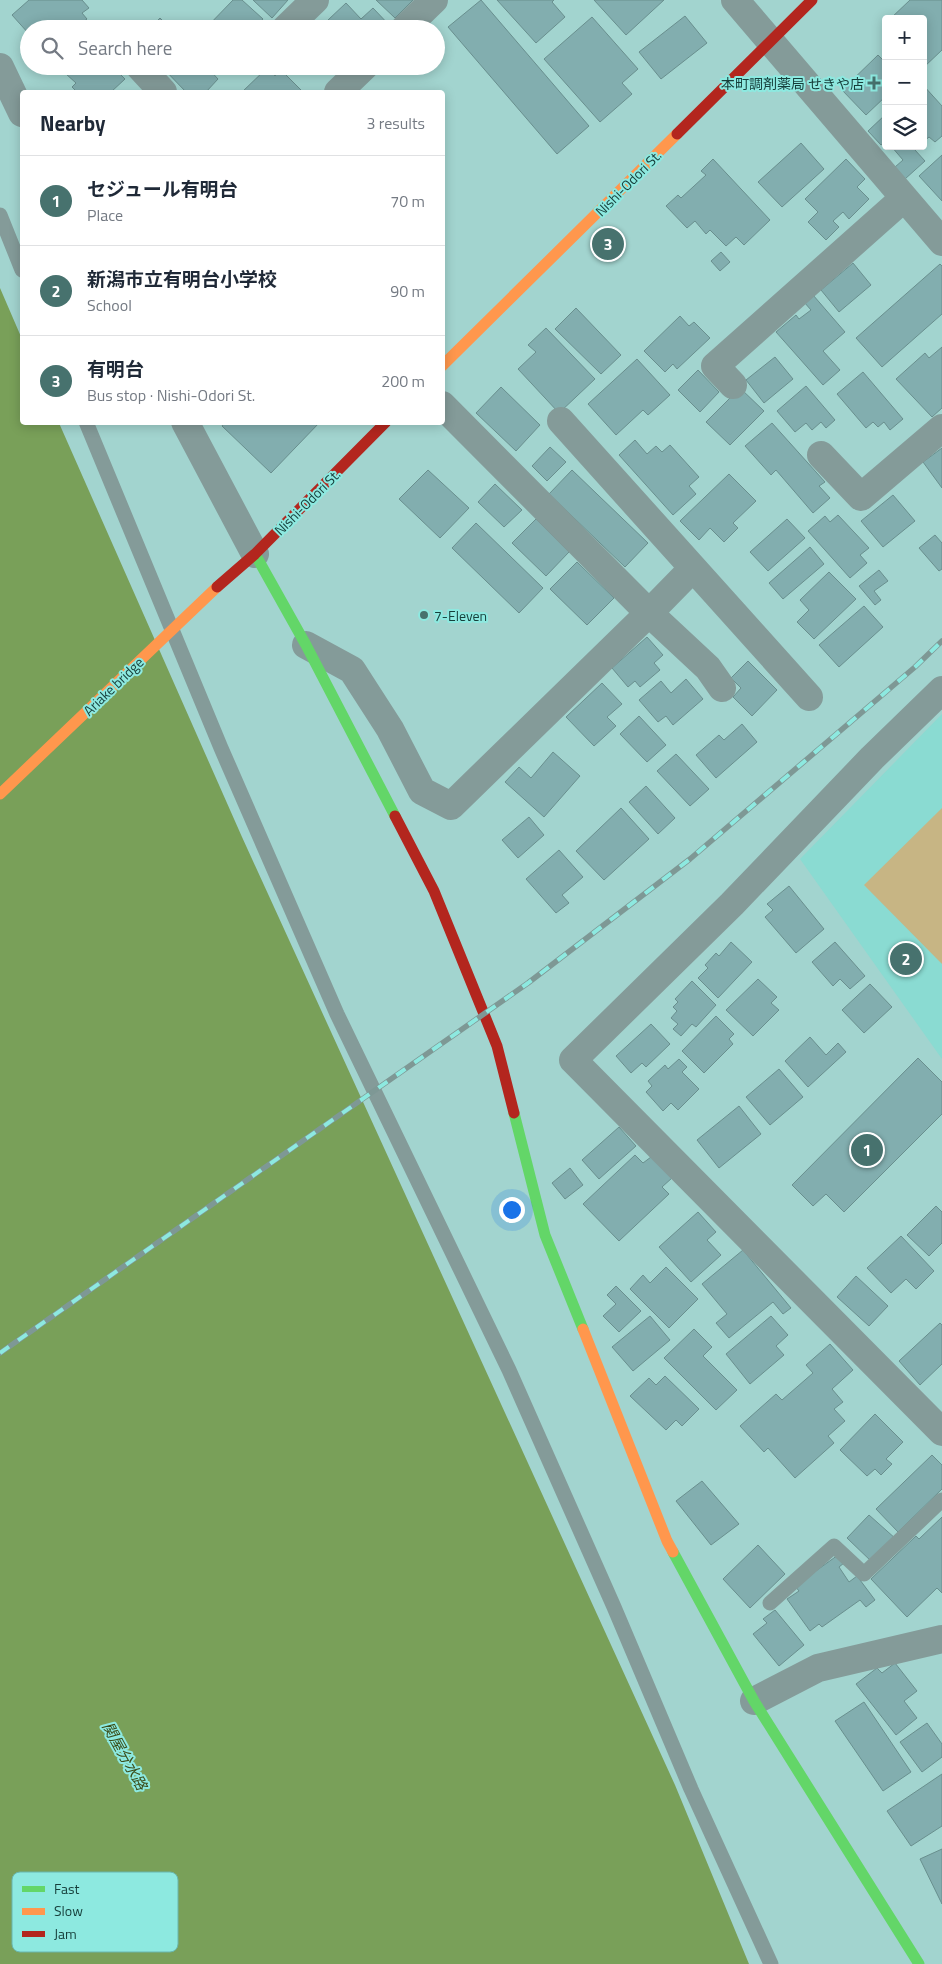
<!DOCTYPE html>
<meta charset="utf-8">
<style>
:root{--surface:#fff;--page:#f6f6f7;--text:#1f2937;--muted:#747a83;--line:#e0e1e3;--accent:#47726e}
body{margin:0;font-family:"Titillium Web","Noto Sans JP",sans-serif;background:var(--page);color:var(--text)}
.controls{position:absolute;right:15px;top:15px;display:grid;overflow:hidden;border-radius:5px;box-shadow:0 2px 12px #0003}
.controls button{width:45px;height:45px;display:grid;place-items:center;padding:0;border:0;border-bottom:1px solid var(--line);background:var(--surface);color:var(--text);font:25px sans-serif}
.you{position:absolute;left:511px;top:1209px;width:18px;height:18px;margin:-12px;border:4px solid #fff;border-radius:50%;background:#1a73e8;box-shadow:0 0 0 8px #1a73e833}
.badge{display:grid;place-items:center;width:32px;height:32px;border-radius:50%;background:var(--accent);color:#fff;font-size:16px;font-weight:700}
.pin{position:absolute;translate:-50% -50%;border:2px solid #fff;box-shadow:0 1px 5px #0006}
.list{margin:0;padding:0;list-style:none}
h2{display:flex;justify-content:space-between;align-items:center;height:65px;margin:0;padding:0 20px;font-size:21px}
h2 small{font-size:16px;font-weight:400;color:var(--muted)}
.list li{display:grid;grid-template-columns:32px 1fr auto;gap:15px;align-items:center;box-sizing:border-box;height:90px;padding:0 20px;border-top:1px solid var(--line)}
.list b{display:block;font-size:19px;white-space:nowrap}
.list p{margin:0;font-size:16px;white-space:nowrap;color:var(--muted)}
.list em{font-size:16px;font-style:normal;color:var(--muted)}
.icon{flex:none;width:28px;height:28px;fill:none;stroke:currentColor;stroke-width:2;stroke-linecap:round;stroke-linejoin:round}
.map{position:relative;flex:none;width:942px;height:1964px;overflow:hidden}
.search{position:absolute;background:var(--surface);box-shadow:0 2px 12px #0003;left:20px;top:20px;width:425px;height:55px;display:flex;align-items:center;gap:12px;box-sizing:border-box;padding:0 18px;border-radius:28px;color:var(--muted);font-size:19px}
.panel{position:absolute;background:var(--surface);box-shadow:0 2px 12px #0003;left:20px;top:90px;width:425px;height:335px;border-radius:5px}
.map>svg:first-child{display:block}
.built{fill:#8adbd2}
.green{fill:#c7b584}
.water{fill:#79a059}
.building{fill:#82aeaf;stroke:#698f8e}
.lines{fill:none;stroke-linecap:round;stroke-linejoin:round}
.lane{stroke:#849b99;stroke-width:15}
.street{stroke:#849b99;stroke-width:28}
.fast{stroke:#63d668;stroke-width:11}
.slow{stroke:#ff974d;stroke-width:11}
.jam{stroke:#b3261e;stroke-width:11}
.rail-casing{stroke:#7e9895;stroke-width:5.5}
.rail{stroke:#8de9e0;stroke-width:4;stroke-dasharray:11;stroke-linecap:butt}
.poi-dot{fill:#47726e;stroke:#8de9e0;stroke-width:2}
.labels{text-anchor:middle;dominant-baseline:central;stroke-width:4;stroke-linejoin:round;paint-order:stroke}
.poi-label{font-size:14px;fill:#163e3a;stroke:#8de9e0;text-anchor:end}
.street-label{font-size:14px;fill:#163e3a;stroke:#8de9e0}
.water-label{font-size:15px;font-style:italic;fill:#3b4e1b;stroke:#8de9e0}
.key{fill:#8de9e0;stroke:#69b6ae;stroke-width:1}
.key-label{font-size:14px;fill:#163e3a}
</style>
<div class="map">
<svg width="942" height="1964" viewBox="0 0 942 1964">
<rect width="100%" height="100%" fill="#a2d4cf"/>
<path class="built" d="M942,714V1059L800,859Z"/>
<path class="green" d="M942,808V964L864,885Z"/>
<path class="water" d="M0,288L22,339V422L59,423L242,837L675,1785L749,1964H0Z"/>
<path class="building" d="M29,0H82L89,8L82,13L87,19L75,29H29V34L12,15Z
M233,0H242L263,19L254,29H205Z
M253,0H288L272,18Z
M376,0H413L395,18Z
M481,0L589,126L557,154L448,27Z
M497,0H554L552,2L565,17L536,43Z
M594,0H664L626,35Z
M910,0H942V50L923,68V19H890Z
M346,3L361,19L373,8L392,28L329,29L333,25L328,20Z
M685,16L707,43L661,79L639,52Z
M592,17L638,69L622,83L632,94L600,122L544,59Z
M160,18L171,29H154L152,26Z
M878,55L886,63V96L866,115L842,90Z
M73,66H112L125,79L111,92H77L72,87L76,83L66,74Z
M161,66H206L218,79L206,92H186Z
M267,68L275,76L281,70L303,92H242Z
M923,85L942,106V136L935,142L929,137L923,142Z
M886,114V141L881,145L868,131Z
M801,143L824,169L782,207L758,182Z
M891,146H919L915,150L925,161L905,179L895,167L903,160Z
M942,155V201L919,176Z
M713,159L770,220L744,245L736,237L726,246L710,230L706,234L695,221L687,228L666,206L678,195L681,198L706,175L701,171Z
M846,159L865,179L857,187L869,199L849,219L843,212L833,221L839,227L826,240L808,222L818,212L805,199Z
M721,252L730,262L720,271L711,261Z
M853,263L871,285L839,312L821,290Z
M940,264L942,266V314L882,367L856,338Z
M813,295L845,332L823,351L840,370L823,385L776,332L796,315L799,319L811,310L804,302Z
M576,308L621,355L601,374L555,329Z
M680,316L689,326L694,322L710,338L677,369L673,364L665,372L644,351Z
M546,328L595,379L559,413L518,369L536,352L528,345Z
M942,347V408L932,417L896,379L925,353L929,358Z
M775,357L793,379L764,403L746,380Z
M637,359L670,395L648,415L643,410L616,435L588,404Z
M698,370L719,392L700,412L678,390Z
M863,372L903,419L890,430L884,422L878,427L873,422L866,428L837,394Z
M806,386L835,420L826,428L821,422L812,430L806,423L795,432L777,411Z
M501,387L540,425L516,451L476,413Z
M740,388L764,411L730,445L706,422Z
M225,422H320L271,473L222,426Z
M772,423L825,482L819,486L830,498L813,513L776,470L771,475L745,446Z
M635,440L647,454L656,446L662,452L670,445L699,477L689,486L696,494L673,515L619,455Z
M550,447L566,462L547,481L532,466Z
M942,448V488L923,462Z
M428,470L469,508L440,538L399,499Z
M572,470L648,543L625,567L549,494Z
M729,474L756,501L733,523L738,528L724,542L710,528L699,540L680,521Z
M495,484L522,510L504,527L478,502Z
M893,495L915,521L883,547L861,521Z
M838,515L869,548L860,555L867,563L850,578L808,531L825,516L830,522Z
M536,519L569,552L546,576L512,543Z
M787,519L805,538L768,571L750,552Z
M476,523L543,588L519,613L452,548Z
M935,535L942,543V569L939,571L919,548Z
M810,547L824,564L783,599L769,583Z
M577,562L614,598L587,625L550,589Z
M879,570L888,581L874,591L881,600L875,605L859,586Z
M829,572L856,599L814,639L797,622L809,610L800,600Z
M864,606L883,627L839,667L819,645Z
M647,637L663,655L654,663L660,670L640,687L635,681L628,687L612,668Z
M748,661L777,690L752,716L733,697L741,688L731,678Z
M686,679L703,699L673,725L666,716L658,722L639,700L661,681L671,693Z
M602,683L622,704L607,717L616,726L594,746L566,717Z
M639,716L666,745L647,762L620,734Z
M742,724L757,742L716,778L696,755L719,735L724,740Z
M553,752L580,776L544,817L505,782L519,767L531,778Z
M676,754L709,789L690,806L657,771Z
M646,786L675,818L658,834L629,802Z
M621,808L649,839L604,880L576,851Z
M529,817L544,835L518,858L502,840Z
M559,850L583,877L562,895L569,903L556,913L526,879Z
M789,886L824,929L796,953L765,917L773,910L767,904Z
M731,942L752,962L718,998L698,978L708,968L705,965L716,953L719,956Z
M835,942L865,976L850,989L840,979L833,986L812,962Z
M758,979L777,997L771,1003L779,1010L753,1036L726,1010Z
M692,981L716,1005L696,1027L692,1024L681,1036L673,1029L678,1024L671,1018L677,1011L673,1007L678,1002L675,999Z
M870,984L892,1007L864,1033L842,1010Z
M716,1016L734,1034L729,1039L733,1044L704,1073L682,1051Z
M651,1024L670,1044L646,1067L642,1063L631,1073L616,1056Z
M810,1037L826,1055L838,1043L846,1052L808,1087L785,1061Z
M918,1058L942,1082V1114L844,1212L826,1194L813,1206L792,1185Z
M679,1059L687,1067L682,1072L699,1089L678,1110L671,1103L663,1111L646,1092L652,1086L648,1081L665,1065L668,1069Z
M779,1069L803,1097L770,1125L746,1097Z
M739,1106L761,1134L719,1168L697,1140Z
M619,1127L636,1146L599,1179L582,1160Z
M635,1155L643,1163L651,1157L672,1178L662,1187L669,1194L619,1241L583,1204Z
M570,1168L583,1185L565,1199L552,1183Z
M936,1206L942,1212V1243L929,1256L907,1235Z
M698,1212L716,1232L707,1240L721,1255L691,1282L659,1247Z
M901,1236L934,1271L916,1289L906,1279L891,1293L867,1268Z
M743,1250L791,1308L783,1314L773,1302L729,1338L716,1323L727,1314L702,1284Z
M666,1267L698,1299L669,1328L630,1289L643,1275L650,1283Z
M856,1276L888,1306L869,1326L837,1297Z
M616,1286L641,1311L619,1332L603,1316L616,1304L607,1295Z
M650,1316L670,1340L633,1371L612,1347Z
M771,1316L788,1335L776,1346L784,1355L750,1384L726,1354Z
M940,1323L942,1325V1364L920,1385L899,1361Z
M694,1329L712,1347L703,1356L737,1390L716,1410L664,1358Z
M830,1344L853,1370L832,1389L843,1402L834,1409L845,1421L828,1436L834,1443L795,1478L768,1448L764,1452L740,1426L776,1394L782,1400L813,1373L806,1365Z
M665,1376L699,1409L682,1426L676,1420L666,1430L630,1396L649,1378L656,1385Z
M875,1414L903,1442L886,1459L892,1464L881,1475L875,1469L867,1476L840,1450Z
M932,1455L942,1465V1489L898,1532L876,1509Z
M702,1481L739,1524L711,1545L676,1501Z
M869,1515L896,1539L873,1563L847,1538Z
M942,1517V1593L937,1588L907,1617L871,1579L916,1536L919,1539Z
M758,1545L785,1574L750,1608L723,1579Z
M838,1555L844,1563L839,1567L849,1582L857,1576L875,1600L866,1607L860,1600L822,1627L819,1624L810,1631L787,1599L799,1591L795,1586Z
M775,1610L804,1645L779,1666L753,1634L767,1623L763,1619Z
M895,1663L917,1691L904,1701L917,1718L896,1735L856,1684L877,1668L882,1673Z
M864,1702L911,1772L883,1791L835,1721Z
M927,1723L942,1744V1757L922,1772L900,1742Z
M942,1774V1826L911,1846L887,1811Z
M942,1849V1904L920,1859Z"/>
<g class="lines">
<path class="lane" d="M0,215L22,270
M86,422L221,748L337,1014L509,1370L614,1607L691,1789L771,1964
M770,1603L834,1546L864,1574L942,1500"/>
<path class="street" d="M735,0L942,242
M285,29L315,0
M404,29L434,0
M139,66L163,92
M0,67L22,113
M338,92L365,66
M733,385L715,366L904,198
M561,421L809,697
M185,422L255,554
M821,455L861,497L942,428
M693,568L649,613L708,668L722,688
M306,645L352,670L390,729L422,791L451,806L649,613L442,405
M942,690L872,758L732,904L573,1060L942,1432
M754,1701L818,1668L942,1639"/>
<path class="fast" d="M255,554L306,645L395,816
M514,1113L545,1235L583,1329
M673,1552L754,1701L919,1964"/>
<path class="slow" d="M442,366L677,134
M0,794L217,587
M583,1329L667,1541L673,1552"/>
<path class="jam" d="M677,134L812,0
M217,587L255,554L386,422
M395,816L434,891L497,1046L514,1113"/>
<g class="rail-casing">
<path id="rail" d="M0,1353L528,983L690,859L915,667L942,641"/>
</g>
<use href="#rail" class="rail"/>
</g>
<g class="poi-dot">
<path d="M871.5 75.5h5v5h5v5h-5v5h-5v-5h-5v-5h5z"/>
<circle cx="424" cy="615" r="5"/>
</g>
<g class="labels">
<g class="poi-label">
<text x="864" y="83">本町調剤薬局 せきや店</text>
<text x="434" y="615" text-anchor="start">7-Eleven</text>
</g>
<g class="street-label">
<text transform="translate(628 183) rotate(-45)">Nishi-Odori St.</text>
<text transform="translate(307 502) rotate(-45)">Nishi-Odori St.</text>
<text transform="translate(113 686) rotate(-44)">Ariake bridge</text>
</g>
<g class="water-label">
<text transform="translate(125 1756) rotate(61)">関屋分水路</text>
</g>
</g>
<rect x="12" y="1872" width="166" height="80" rx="8" class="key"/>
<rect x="22" y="1886" width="23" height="6" fill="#63d668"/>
<rect x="22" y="1908" width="23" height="7" fill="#ff974d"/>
<rect x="22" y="1931" width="23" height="6" fill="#b3261e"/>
<g class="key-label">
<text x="54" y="1894">Fast</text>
<text x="54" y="1916">Slow</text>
<text x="54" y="1939">Jam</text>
</g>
</svg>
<div class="controls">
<button>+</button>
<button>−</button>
<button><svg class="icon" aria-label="layers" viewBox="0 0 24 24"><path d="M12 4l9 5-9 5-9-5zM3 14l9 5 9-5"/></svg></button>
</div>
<div class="you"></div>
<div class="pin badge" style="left:867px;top:1150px">1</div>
<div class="pin badge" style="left:906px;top:959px">2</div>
<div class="pin badge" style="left:608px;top:244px">3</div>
<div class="search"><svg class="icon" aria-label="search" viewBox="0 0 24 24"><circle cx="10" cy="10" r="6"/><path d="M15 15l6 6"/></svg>Search here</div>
<section class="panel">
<h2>Nearby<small>3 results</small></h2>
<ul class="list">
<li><span class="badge">1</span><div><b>セジュール有明台</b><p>Place</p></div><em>70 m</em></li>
<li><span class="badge">2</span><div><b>新潟市立有明台小学校</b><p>School</p></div><em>90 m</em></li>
<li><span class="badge">3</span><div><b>有明台</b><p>Bus stop · Nishi-Odori St.</p></div><em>200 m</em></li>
</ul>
</section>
</div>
